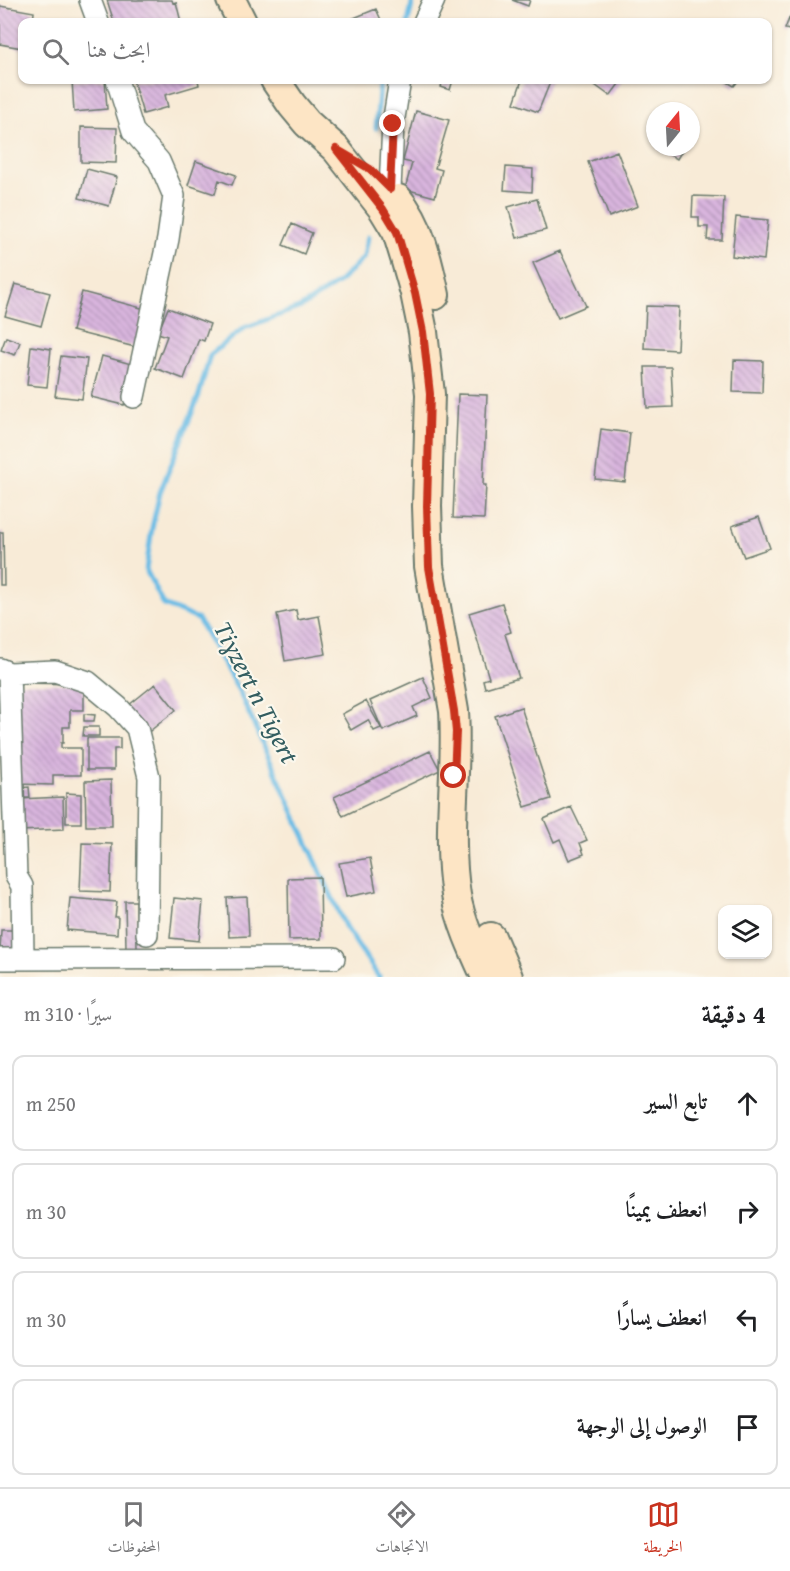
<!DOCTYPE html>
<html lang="ar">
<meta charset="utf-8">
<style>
:root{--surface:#fff;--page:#f2f2f2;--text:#202124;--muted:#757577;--line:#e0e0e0;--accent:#c8321e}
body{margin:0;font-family:"Gentium Book Plus",Amiri,serif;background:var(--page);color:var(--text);direction:rtl}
.controls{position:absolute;right:18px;bottom:18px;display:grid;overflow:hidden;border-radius:12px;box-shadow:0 2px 4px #0004}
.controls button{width:54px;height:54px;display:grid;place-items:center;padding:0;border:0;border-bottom:2px solid var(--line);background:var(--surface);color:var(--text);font:30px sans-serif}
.compass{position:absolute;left:646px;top:102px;width:54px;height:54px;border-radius:50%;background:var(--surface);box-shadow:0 2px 4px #0004;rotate:18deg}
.stop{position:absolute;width:18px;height:18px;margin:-14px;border:4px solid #c8321e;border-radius:50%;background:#fff}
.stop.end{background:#c8321e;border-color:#fff;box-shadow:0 2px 6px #0008}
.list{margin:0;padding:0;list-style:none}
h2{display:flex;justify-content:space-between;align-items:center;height:78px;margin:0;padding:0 24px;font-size:26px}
h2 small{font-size:20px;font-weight:400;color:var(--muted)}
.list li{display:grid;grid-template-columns:39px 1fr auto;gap:18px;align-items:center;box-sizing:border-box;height:96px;margin:0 12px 12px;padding:0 12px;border:2px solid var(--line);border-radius:12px}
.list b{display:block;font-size:22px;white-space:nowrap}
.list em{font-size:20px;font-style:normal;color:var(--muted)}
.icon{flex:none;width:33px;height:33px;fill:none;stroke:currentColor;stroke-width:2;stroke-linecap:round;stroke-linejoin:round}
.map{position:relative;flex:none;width:790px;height:977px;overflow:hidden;direction:ltr}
.search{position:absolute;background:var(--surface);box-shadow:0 2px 4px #0004;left:18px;right:18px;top:18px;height:66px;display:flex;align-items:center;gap:15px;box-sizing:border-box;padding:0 21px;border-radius:12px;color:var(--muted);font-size:22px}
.sheet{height:510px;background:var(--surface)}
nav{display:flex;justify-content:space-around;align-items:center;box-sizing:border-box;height:84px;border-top:2px solid var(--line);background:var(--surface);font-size:16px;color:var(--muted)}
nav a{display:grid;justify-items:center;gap:3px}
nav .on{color:var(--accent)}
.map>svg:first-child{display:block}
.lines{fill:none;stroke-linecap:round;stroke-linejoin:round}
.stream{stroke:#69bce5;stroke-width:5}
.building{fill:url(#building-back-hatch)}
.street-casing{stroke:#6b7a6d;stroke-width:24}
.secondary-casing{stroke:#6b7a6d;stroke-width:32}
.street{stroke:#fff;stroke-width:21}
.secondary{stroke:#fde5c5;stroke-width:28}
.route{stroke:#c8321e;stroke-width:8}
.labels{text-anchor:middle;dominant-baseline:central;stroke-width:4.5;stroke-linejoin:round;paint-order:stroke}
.water-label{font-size:26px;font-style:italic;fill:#325d60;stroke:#fbf7ec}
</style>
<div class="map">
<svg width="790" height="977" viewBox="0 0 790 977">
<defs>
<pattern id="building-back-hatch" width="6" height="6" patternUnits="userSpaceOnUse" patternTransform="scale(1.5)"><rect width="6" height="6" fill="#d9b5de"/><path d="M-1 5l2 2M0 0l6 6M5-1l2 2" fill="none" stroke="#af94b5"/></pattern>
</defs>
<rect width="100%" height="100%" fill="#fbf7ec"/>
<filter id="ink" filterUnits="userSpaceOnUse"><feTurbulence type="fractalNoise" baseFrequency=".0167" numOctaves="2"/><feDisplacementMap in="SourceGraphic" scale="12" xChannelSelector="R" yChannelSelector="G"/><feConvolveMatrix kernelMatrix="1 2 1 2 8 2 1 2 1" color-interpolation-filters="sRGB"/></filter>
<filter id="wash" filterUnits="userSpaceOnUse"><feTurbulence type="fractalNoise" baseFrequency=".008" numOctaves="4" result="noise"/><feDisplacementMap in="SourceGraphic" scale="24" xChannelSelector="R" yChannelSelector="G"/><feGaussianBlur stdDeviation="1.35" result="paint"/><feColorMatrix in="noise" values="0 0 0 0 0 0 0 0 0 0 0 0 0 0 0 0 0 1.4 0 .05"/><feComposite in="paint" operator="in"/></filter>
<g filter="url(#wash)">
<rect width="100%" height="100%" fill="#f8ebd7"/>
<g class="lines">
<path class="stream" d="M408,22L413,0
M376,128L380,83L382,80
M368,237L364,257L338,283L301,307L244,328L210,355L199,395L160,492L152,528L146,570L164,605L198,619L239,691L345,926L379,977"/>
</g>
<g id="blocks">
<path class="building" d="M107,0H172L173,3L176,2L181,22H114Z
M512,0H530L528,6Z
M0,6L34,12L33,22H22V48L0,44Z
M376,9L382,22H344Z
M790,16V30L785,29Z
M72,80H105L107,109L74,112Z
M133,80H198L199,85L165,95L168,107L143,114Z
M433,80H453L450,90L441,87L442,83Z
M522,80H551L538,112L514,103Z
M588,80H622L610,96Z
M724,80H739L734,86Z
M416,111L449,120L435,168L442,170L435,197L405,189L412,163L403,161Z
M81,127L117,128L116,163L81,162Z
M656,147H684L677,159Z
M617,151L638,206L609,217L588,162Z
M196,161L236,175L232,185L219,180L215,194L188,185Z
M506,167L533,169L532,192L504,190Z
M87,169L117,177L109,206L79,198Z
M693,196L724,197L722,240H707L708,227H699V217H692Z
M537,199L546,230L517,238L508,207Z
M736,217L768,220L764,260L732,256Z
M292,224L312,233L304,254L283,245Z
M560,251L586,306L558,318L533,263Z
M15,284L50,293L41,326L5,316Z
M82,292L145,309L135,347L72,331Z
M646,306L679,307L677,350L644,348Z
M168,308L210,324L204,341L199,339L184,379L155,368L167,336L158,333Z
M6,337L20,342L15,355L1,350Z
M31,346L51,349L47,387L27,385Z
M61,356L87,359L82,399L55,396Z
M102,356L135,365L124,405L91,397Z
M734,360L763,361L762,393L733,392Z
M645,367H671L673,407L647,408Z
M458,394L487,395L483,485H486L484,519L453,518Z
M601,429L630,433L625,482L595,479Z
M759,517L770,548L744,557L732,526Z
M0,532H3L4,585H0Z
M502,603L511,632L505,634L519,678L485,688L483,680L489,678L469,613Z
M296,610L298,620L319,616L326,654L285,661L277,614Z
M423,677L432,698L413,707L417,716L383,731L370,701Z
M15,683L84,684V710H70V727H63V743H61V748H81V775H53V785L16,784Z
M155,684L176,710L145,735L124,709Z
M366,701L381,728L374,731L368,720L351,730L342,714Z
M521,707L551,799L525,807L495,716Z
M84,714L95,715L94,721H84Z
M84,727H99V736H83Z
M87,738H120V749H114V770H87Z
M430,751L440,770L343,816L334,797Z
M111,780L112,826H86L85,781Z
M29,787L30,798H20L19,788Z
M66,793L81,794V823H66Z
M63,797L64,829L20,831L19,799Z
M571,807L587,840L580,843L584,854L569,860L560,839L554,842L544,819Z
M82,843L112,844L110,892L80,891Z
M370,858L376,891L346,897L339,863Z
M320,877L321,939L289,940L288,878Z
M247,897L249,936L229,937L227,898Z
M70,898L117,902L115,917H118L117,934L67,930Z
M174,898L203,901L199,941L170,938Z
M125,901H136L137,949H126Z
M1,930H19L18,953L0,952Z"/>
</g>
</g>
<g filter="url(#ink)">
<use href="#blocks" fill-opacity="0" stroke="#6b7a6d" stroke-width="1.5"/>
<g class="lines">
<g class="street-casing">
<path id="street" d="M90,0L98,22
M424,22L434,0
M117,80L133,131L159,161L174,196L168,239L134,397
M390,189L393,124L400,80
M0,669L9,673L55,671L88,682L118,707L137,728L149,777L147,934
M9,673L16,876L22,886L23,959
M0,959L334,958"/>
</g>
<g class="secondary-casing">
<path id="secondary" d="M231,0L242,22
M275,80L292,105L307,123L336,149L383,209L397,232L405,258L415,293L423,332L430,394L427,506L429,566L454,711C458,772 446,834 456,895C460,921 475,953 486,977
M398,199C420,225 428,262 435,295
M491,937L508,977"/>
</g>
<use href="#street" class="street"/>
<use href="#secondary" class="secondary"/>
</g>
</g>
<g class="lines" filter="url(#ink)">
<path class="route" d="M393,124L390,189L370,169L336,149L383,209L397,232L415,293L423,332L430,394L427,506L429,567L454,711L456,732L454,776"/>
</g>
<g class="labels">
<g class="water-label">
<text transform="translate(257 692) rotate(63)">Tiɣzert n Tigert</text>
</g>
</g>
</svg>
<div class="controls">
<button><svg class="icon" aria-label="layers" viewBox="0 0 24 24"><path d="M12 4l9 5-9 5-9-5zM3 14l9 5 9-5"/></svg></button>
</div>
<svg class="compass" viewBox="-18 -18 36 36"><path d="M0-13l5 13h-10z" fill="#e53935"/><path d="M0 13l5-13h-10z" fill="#757577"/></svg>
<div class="stop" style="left:454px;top:776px"></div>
<div class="stop end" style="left:393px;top:124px"></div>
<div class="search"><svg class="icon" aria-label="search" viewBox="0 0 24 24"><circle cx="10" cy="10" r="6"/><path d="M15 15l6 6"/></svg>ابحث هنا</div>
</div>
<section class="sheet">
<h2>4 دقيقة<small>سيرًا · 310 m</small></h2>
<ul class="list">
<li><svg class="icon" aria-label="ahead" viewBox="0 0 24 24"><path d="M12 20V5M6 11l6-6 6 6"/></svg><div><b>تابع السير</b></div><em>250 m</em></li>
<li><svg class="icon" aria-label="right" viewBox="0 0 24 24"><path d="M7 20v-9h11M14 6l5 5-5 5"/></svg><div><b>انعطف يمينًا</b></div><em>30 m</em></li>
<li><svg class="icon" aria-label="left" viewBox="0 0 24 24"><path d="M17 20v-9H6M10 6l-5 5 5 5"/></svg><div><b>انعطف يسارًا</b></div><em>30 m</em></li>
<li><svg class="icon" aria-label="arrive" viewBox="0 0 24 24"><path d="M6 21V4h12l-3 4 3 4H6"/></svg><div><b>الوصول إلى الوجهة</b></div></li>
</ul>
</section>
<nav>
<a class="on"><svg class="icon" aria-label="map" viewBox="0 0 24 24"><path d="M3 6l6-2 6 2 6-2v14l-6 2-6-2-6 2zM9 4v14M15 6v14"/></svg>الخريطة</a>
<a><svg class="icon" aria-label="directions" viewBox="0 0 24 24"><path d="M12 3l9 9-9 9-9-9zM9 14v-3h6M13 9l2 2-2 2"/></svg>الاتجاهات</a>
<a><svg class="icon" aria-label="saved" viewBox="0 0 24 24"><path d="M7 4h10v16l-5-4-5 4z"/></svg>المحفوظات</a>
</nav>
